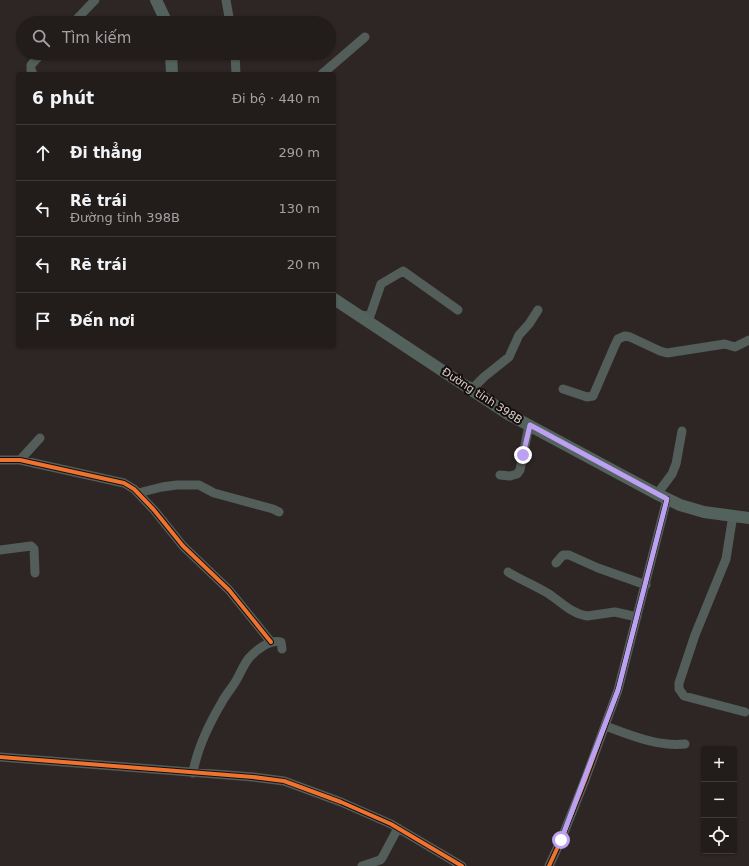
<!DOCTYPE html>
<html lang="vi">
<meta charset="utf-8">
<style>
:root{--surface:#221c1b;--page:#2a2524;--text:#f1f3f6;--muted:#a2a1a3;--line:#3f3a3a}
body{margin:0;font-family:"DejaVu Sans",sans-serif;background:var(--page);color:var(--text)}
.controls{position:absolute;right:12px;bottom:12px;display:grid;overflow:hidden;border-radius:4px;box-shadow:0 1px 3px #0004}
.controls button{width:36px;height:36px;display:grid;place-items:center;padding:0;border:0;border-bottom:1px solid var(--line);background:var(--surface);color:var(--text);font:20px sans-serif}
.stop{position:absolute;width:12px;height:12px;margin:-9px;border:3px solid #bca0f2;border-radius:50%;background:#fff}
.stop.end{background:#bca0f2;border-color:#fff;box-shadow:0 1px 4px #0008}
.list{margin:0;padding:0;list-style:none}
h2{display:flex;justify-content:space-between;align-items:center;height:52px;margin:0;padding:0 16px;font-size:17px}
h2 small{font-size:13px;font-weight:400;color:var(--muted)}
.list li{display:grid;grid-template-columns:26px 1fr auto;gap:12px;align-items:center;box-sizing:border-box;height:56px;padding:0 16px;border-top:1px solid var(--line)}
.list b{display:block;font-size:15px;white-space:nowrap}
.list p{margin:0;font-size:13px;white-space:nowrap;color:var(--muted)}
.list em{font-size:13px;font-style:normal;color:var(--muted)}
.icon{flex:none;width:22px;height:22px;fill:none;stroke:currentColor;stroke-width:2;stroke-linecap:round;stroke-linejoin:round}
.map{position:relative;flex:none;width:749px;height:866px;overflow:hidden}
.search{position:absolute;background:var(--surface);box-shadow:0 1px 3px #0004;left:16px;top:16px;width:320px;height:44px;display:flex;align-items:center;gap:10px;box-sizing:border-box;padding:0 14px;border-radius:22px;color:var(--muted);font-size:15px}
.panel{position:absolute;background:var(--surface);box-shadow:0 1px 3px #0004;left:16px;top:72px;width:320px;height:276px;border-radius:4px}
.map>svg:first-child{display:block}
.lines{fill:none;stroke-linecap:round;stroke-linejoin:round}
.minor{stroke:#535d5a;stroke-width:9}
.secondary{stroke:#53625d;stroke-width:12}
.cycleway-casing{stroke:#140e0d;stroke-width:6}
.cycleway{stroke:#ef722f;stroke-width:4}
.route{stroke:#bca0f2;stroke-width:5}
.labels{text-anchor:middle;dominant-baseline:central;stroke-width:4;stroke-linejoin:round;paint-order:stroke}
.street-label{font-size:11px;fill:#d9cfce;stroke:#140e0d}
</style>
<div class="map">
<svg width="749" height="866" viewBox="0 0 749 866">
<rect width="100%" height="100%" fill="#2e2624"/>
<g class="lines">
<path class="minor" d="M226,0L230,23
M73,23L95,0
M235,53L236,74
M33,74L31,70V65L42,53
M322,74L365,37
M359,315L370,316L381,284L403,271L458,310
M466,385L474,387L484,377L509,357L519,335L529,324L538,310
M563,389L587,397L593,396L615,345L618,339L625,336L630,337L660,351L667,353L725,344L735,347L749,340
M0,460H20L124,483L134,489L154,510L183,546L229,590L271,642
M20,460L40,438
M500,475L510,476L517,474L520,470L529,425
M138,493L162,487L177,485H199L214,493L273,509L279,512
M657,494L672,474L676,464L682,431
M733,515L726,559L695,635L679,683V689L684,696L745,712
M0,550L31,546L34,549L35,573
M556,563L563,555H569L598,568L646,585
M508,572C521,580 536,586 549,594C561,602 572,614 587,616L615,612L637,617
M605,726C631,735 657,747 685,744
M0,757L253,777L284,781L341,802L391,824L462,866
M193,773C197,748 209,724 222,702C226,694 233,687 237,679C241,672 244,664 249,658C256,650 270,639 281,642L282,649
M362,866L380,860L382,858L398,828
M549,866L561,840L585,780L618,690L667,499"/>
<path class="secondary" d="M156,0L167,23
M171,53L172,74
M334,299L508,414L657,494L680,505L704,512L749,518"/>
<g class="cycleway-casing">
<path id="cycleway" d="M0,460H20L124,483L134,489L154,510L183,546L229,590L271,642
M0,757L253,777L284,781L341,802L391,824L462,866
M549,866L561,840L585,780L618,690L667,499"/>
</g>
<use href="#cycleway" class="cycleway"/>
</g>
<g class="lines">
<path class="route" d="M523,455L530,425L667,499L618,690L561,840"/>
</g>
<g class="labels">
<g class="street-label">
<text transform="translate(482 396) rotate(33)">Đường tỉnh 398B</text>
</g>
</g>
</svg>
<div class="controls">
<button>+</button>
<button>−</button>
<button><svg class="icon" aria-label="locate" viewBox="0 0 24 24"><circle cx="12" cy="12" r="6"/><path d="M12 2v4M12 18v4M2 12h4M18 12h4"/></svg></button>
</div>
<div class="stop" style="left:561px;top:840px"></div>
<div class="stop end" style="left:523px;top:455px"></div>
<div class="search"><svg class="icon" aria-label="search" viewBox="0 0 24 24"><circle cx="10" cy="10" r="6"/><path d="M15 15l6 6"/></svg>Tìm kiếm</div>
<section class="panel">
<h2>6 phút<small>Đi bộ · 440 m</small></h2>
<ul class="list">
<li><svg class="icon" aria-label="ahead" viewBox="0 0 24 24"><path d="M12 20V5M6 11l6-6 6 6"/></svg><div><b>Đi thẳng</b></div><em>290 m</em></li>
<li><svg class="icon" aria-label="left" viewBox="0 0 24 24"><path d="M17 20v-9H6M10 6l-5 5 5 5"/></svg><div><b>Rẽ trái</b><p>Đường tỉnh 398B</p></div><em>130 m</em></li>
<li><svg class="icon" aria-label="left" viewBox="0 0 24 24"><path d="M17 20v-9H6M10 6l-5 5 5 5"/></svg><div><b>Rẽ trái</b></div><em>20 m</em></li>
<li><svg class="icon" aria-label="arrive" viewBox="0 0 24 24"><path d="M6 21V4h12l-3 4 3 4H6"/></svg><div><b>Đến nơi</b></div></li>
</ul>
</section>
</div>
